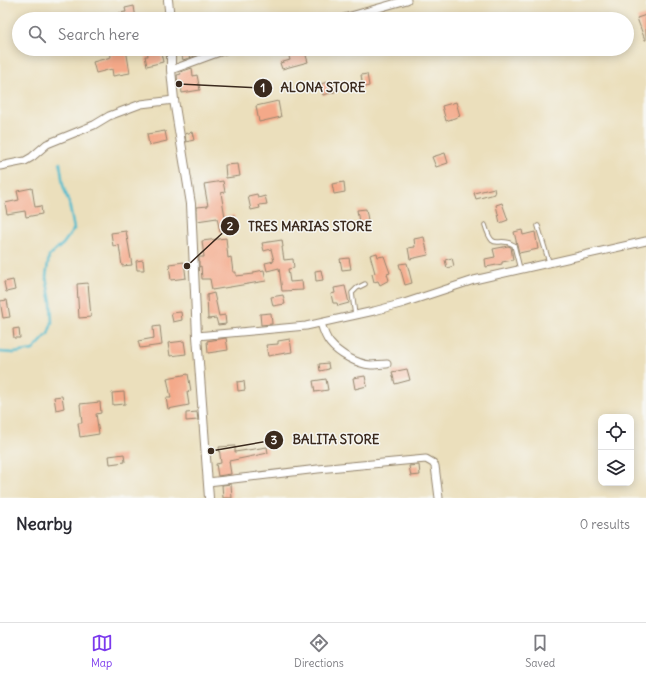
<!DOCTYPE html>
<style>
:root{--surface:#fff;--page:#f2f2f3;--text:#2b2b33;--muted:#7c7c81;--line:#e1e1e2;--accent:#7c3aed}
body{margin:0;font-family:Delius,sans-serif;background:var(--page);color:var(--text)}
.controls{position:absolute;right:12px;bottom:12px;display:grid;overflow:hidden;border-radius:8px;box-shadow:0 2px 10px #0003}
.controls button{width:36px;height:36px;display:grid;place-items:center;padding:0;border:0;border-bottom:1px solid var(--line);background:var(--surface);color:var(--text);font:20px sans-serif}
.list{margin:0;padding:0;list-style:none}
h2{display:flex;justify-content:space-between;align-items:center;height:52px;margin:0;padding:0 16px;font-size:17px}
h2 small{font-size:13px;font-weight:400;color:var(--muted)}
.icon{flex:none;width:22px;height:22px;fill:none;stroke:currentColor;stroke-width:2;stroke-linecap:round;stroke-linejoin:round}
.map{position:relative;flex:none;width:646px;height:498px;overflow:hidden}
.search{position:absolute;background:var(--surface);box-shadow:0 2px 10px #0003;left:12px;right:12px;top:12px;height:44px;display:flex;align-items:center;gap:10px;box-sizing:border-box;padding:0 14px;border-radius:22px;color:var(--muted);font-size:15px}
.sheet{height:124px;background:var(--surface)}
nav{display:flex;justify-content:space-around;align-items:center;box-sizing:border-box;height:56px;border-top:1px solid var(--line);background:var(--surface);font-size:11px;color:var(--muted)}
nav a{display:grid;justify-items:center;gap:2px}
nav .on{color:var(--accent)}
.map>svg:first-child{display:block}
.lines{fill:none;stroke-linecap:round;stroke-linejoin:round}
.stream{stroke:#52bcce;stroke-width:2.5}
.building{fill:#f4a989}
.service-casing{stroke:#93846d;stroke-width:5.5}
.minor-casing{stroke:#93846d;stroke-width:9}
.tertiary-casing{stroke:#93846d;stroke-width:10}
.service{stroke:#fff;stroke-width:3.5}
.minor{stroke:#fff;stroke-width:7}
.tertiary{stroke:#fff;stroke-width:8}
.leader{fill:none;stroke:#3b2a1e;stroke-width:1.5}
.callout-dot{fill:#3b2a1e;stroke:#f6f6f2;stroke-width:1.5}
.mark-label{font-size:12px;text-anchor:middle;font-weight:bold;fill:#fff}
.callout-label{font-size:13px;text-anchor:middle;font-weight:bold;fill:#3b2a1e;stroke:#f6f6f2;stroke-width:3;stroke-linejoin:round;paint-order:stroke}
</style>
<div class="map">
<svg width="646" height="498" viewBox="0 0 646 498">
<rect width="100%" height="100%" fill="#f6f6f2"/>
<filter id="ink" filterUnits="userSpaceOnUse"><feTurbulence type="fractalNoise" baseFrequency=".025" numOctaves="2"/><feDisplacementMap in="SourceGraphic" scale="8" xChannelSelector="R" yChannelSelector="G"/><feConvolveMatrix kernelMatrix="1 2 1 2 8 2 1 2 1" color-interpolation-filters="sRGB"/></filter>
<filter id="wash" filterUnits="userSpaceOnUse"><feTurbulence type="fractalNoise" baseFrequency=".012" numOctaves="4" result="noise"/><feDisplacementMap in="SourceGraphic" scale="16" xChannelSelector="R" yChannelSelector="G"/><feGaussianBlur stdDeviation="0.9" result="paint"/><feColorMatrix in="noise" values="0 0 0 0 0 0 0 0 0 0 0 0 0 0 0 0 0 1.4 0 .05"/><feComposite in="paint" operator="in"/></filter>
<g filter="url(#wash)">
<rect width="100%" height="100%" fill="#ebdfbc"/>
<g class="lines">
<path class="stream" d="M0,352L14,353L33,350L48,334L52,323L51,302L46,277L49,256L63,244L74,229L69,203L63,185L60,163"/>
</g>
<g id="blocks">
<path class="building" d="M134,6L136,19H119V13L126,12L125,8Z
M646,15V40H645L637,18Z
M110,49H126L130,73L113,76L112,69L96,73L93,62L111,57Z
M147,49H160L163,62L147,66L145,56H148Z
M180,49H200L201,54L183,60Z
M287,49H304L308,62L282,69L280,63L290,60Z
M192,68L193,76L197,75L200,90L182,93L181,85L178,86L177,75L181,74L180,72Z
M367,74L369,86L358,89L356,83L362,81L361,75Z
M332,81L335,92L323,95L320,84Z
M278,101L281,117L259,122L256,106Z
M456,102L460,116L446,121L442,106Z
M165,131L167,141L149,145L147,134Z
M192,132L194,140L186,142L185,134Z
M445,153L448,163L436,167L432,157Z
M238,164L240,176L226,178L225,165Z
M223,181L225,192L221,193L225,217L234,215L236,229L220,232L217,218L197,221V207L208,206L204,184Z
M344,182L345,192L334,194L332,184Z
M32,188L35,207L41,206L42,214L26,217L25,211L7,214L5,203L19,200L17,191Z
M494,188L495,194L476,199L474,193Z
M257,194L258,198L265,196L267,204L259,205L260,208L251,210L248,196Z
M502,203L508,220L500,223L496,205Z
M366,209L368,220L359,222L357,210Z
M522,230L523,235L535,232L538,249L519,253L514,232Z
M126,231L132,265L122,266L119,245L113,246L111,233Z
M424,237L428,255L410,259L408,248L415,247L414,239Z
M226,238L228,258L231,257L233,272H236V276L254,274V272L264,270L266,281L212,290L210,279H202L201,266L199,267V257H204L202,241Z
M282,240L283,247H282L284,260L293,259L294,268L288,269L290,282L302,281L303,290L282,291L279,268L267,271L265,263L274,261L271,249L264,251L262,243Z
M508,246L511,247L513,260L502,262V264L486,267L485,259L495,257L493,249Z
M377,253L378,257L384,256L390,273L387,274L389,280L380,285L378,281L374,282L372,274L375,273L370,255Z
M349,258L351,269L342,270L340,259Z
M452,258L454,266L447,268L445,260Z
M143,260L144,270H137L136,261Z
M184,262L186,278L171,280L169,264Z
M407,263L412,283L405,285L399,264Z
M321,270L323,280L316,281L315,271Z
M13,280L15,290L6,292L4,282Z
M88,283L91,317L79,318L77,284Z
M345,286L349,303L338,306L337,303H333L331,294L335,293L334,288Z
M214,293L219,316L225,315L226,324L218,325L216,318L208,319L207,295Z
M283,295L285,304L273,306L271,297Z
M7,300L10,317L3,318L0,301Z
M181,312L182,320L173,322L171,313Z
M271,313L272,324L261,325L260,314Z
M160,326L162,345L140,348L138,341L154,338L153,327Z
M19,328L20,338H14L13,329Z
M226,338L228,350L208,353L207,341Z
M290,339L292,352L268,356L266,345L278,344V341Z
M184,341L186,354L170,356L168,343Z
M328,363L329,369L320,371L319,364Z
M407,369L410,380L395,384L392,372Z
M188,374L191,391L187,392L189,405L168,409L166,398H171L167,378Z
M365,376L367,386L355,389L353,378Z
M326,379L328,390L315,392L313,381Z
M244,381L245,390L238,391L237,382Z
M124,392L125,404L113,405L112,393Z
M62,396L64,408L56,410L54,397Z
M100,402L101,413L96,414L99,434L80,437L78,423H82L80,404Z
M197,412L198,420L186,421V413Z
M235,446V452L267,447L268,453L229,461L231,474L218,476L216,464L221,463L219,447Z
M124,454L125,462L110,464L109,456Z
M419,465L420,475L411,476L409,466Z
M231,484L232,498H223L222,485Z"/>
</g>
</g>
<g filter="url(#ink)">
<use href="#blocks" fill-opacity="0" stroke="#93846d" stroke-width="1"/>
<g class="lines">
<g class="service-casing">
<path id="service" d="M485,225C494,254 497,235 514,245L520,269
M538,226L549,262
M355,315L352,293L357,288L365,284"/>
</g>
<g class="minor-casing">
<path id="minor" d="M340,19L407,0
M171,70L228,49
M0,166L25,161L32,157L47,144L94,125L109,116L141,104L174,100
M321,323C323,330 325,337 330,343C339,354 357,364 371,365C376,365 382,364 387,364
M197,336L306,326L374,311L404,303L474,280L646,241
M208,482L318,469L426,459L433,463L435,466L439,498"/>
</g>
<g class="tertiary-casing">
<path id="tertiary" d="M168,0L170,19
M171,49V70L174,100L191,204L197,336L209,498"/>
</g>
<use href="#service" class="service"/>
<use href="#minor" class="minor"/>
<use href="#tertiary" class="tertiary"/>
</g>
</g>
<path class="leader" d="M179 84L263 88M187 266L230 226M211 451L274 440"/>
<g class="callout-dot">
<circle cx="179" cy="84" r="4"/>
<circle cx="187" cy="266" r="4"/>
<circle cx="211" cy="451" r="4"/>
<circle cx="263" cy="88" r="10"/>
<circle cx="230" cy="226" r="10"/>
<circle cx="274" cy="440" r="10"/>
</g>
<g class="mark-label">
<text x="263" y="92">1</text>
<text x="230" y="230">2</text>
<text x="274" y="444">3</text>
</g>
<g class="callout-label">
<text x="323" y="92">ALONA STORE</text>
<text x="310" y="231">TRES MARIAS STORE</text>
<text x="336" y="444">BALITA STORE</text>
</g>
</svg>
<div class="controls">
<button><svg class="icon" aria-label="locate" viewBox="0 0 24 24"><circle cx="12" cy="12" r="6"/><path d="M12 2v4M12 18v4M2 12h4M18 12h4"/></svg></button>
<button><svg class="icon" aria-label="layers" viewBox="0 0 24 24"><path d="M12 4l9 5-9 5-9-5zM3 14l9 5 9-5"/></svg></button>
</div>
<div class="search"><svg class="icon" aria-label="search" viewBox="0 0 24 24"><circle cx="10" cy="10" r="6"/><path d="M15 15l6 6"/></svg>Search here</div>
</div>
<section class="sheet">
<h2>Nearby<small>0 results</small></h2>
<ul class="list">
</ul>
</section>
<nav>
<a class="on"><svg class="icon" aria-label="map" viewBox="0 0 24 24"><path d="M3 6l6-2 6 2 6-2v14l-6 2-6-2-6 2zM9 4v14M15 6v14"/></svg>Map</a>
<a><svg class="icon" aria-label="directions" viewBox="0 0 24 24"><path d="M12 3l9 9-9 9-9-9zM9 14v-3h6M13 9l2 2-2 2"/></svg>Directions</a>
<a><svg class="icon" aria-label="saved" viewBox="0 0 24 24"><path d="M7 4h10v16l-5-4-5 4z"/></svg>Saved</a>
</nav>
